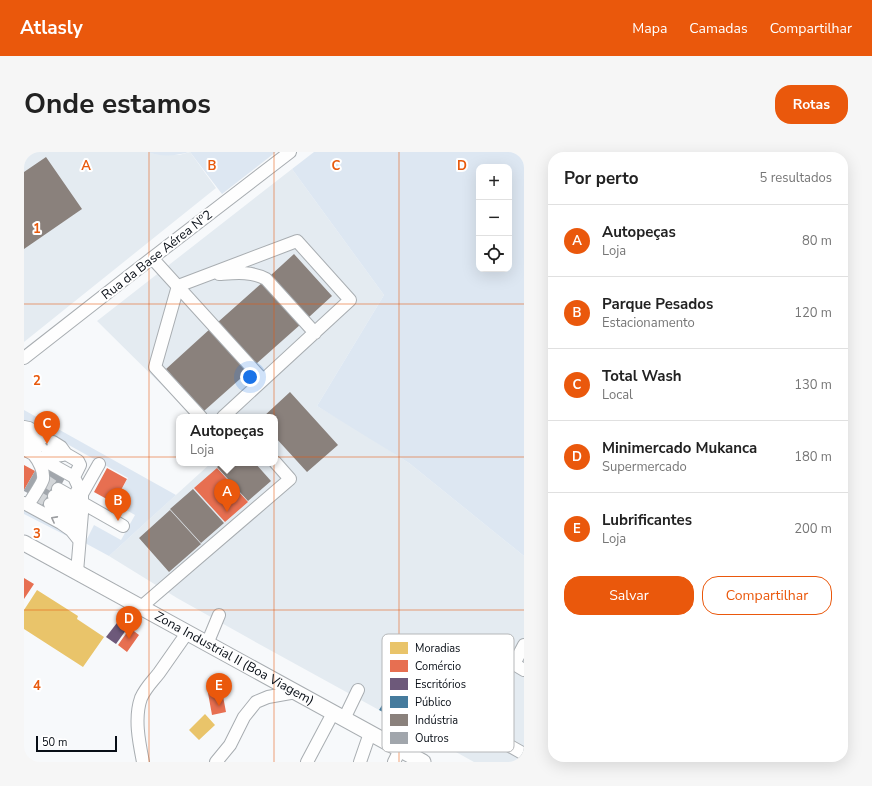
<!DOCTYPE html>
<html lang="pt">
<meta charset="utf-8">
<style>
:root{--surface:#fff;--page:#f6f6f6;--text:#222;--muted:#767676;--line:#e0e0e0;--accent:#ea580c}
body{margin:0;font-family:"Nunito Sans",sans-serif;background:var(--page);color:var(--text)}
.controls{position:absolute;right:12px;top:12px;display:grid;overflow:hidden;border-radius:8px;box-shadow:0 4px 16px #0002}
.controls button{width:36px;height:36px;display:grid;place-items:center;padding:0;border:0;border-bottom:1px solid var(--line);background:var(--surface);color:var(--text);font:20px sans-serif}
.scale{position:absolute;left:12px;bottom:10px;width:81px;box-sizing:border-box;padding-left:4px;border:2px solid #080e16;border-top:0;font-size:11px;line-height:14px;white-space:nowrap;color:#080e16;-webkit-text-stroke:3px #fff;paint-order:stroke}
.you{position:absolute;left:226px;top:225px;width:14px;height:14px;margin:-10px;border:3px solid #fff;border-radius:50%;background:#1a73e8;box-shadow:0 0 0 6px #1a73e833}
.badge{display:grid;place-items:center;width:26px;height:26px;border-radius:50%;background:var(--accent);color:#fff;font-size:13px;font-weight:700}
.pin{position:absolute;translate:-50% -33px;filter:drop-shadow(0 1px 2px #0008)}
.pin::after{content:'';position:absolute;top:21px;width:14px;height:12px;background:inherit;clip-path:polygon(0 0,100% 0,50% 100%)}
.popup{position:absolute;left:152px;top:262px;width:102px;height:52px;box-sizing:border-box;display:grid;place-content:center;border-radius:8px;background:var(--surface);filter:drop-shadow(0 1px 3px #0005);font-size:13px;white-space:nowrap;color:var(--muted)}
.popup b{font-size:15px;color:var(--text)}
.popup::after{content:'';position:absolute;left:50%;top:100%;margin-left:-8px;border:8px solid transparent;border-top-color:var(--surface)}
.list{margin:0;padding:0;list-style:none}
h2{display:flex;justify-content:space-between;align-items:center;height:52px;margin:0;padding:0 16px;font-size:17px}
h2 small{font-size:13px;font-weight:400;color:var(--muted)}
.list li{display:grid;grid-template-columns:26px 1fr auto;gap:12px;align-items:center;box-sizing:border-box;height:72px;padding:0 16px;border-top:1px solid var(--line)}
.list b{display:block;font-size:15px;white-space:nowrap}
.list p{margin:0;font-size:13px;white-space:nowrap;color:var(--muted)}
.list em{font-size:13px;font-style:normal;color:var(--muted)}
.actions{display:flex;gap:8px;padding:12px 16px}
.actions a{flex:1;padding:9px 0;border:1px solid var(--accent);border-radius:16px;text-align:center;font-size:14px;color:var(--accent)}
.actions .main{background:var(--accent);color:#fff}
.icon{flex:none;width:22px;height:22px;fill:none;stroke:currentColor;stroke-width:2;stroke-linecap:round;stroke-linejoin:round}
.map{position:relative;flex:none;width:500px;height:610px;overflow:hidden;border-radius:16px}
header{display:flex;align-items:center;gap:24px;box-sizing:border-box;height:56px;padding:0 20px;background:var(--accent);color:#fff}
header strong{font-size:19px}
nav{display:flex;gap:22px;margin-inline-start:auto;font-size:14px}
.intro{display:flex;align-items:center;justify-content:space-between;box-sizing:border-box;height:96px;padding:0 24px}
h1{margin:0;font-size:28px}
.button{padding:10px 18px;border-radius:16px;background:var(--accent);color:#fff;font-size:14px;font-weight:700}
main{display:flex;gap:24px;padding:0 24px}
aside{flex:1;background:var(--surface);border-radius:16px;box-shadow:0 4px 16px #0002}
.map>svg:first-child{display:block}
.built{fill:#e4ebf1}
.green{fill:#dde7f2;fill-rule:evenodd}
.homes{fill:#e9c46a}
.shops{fill:#e76f51}
.offices{fill:#6d597a}
.public{fill:#457b9d}
.industry{fill:#8a817c}
.building{fill:#a1a6ac}
.lines{fill:none;stroke-linecap:round;stroke-linejoin:round}
.minor-tunnel{stroke:#d3d6d9;stroke-width:12;stroke-dasharray:12 6;stroke-linecap:butt}
.minor-casing{stroke:#a8adb1;stroke-width:14}
.major-casing{stroke:#a8adb1;stroke-width:17}
.minor{stroke:#fefefe;stroke-width:12}
.major{stroke:#fefefe;stroke-width:15}
.oneway{stroke:#9c9ea1}
.grid{fill:none;stroke:#e8590c;stroke-width:1;stroke-opacity:0.55}
.labels{text-anchor:middle;dominant-baseline:central;stroke-width:4;stroke-linejoin:round;paint-order:stroke}
.street-label{font-size:13px;fill:#080e16;stroke:#fff}
.key{fill:#fff;stroke:#b5b7b9;stroke-width:1}
.key-label{font-size:11px;fill:#080e16}
.grid-label{font-size:13px;text-anchor:middle;font-weight:bold;fill:#e8590c;stroke:#fff;stroke-width:4;stroke-linejoin:round;paint-order:stroke}
</style>
<header>
<strong>Atlasly</strong>
<nav><a>Mapa</a><a>Camadas</a><a>Compartilhar</a></nav>
</header>
<div class="intro"><h1>Onde estamos</h1><a class="button">Rotas</a></div>
<main>
<div class="map">
<svg width="500" height="610" viewBox="0 0 500 610">
<rect width="100%" height="100%" fill="#f7f9fb"/>
<path class="built" d="M0,0H123L130,2L155,3L166,0L192,36L0,190Z
M268,17L360,143L293,254L332,277L385,311L500,404V610H450L376,569L380,561L360,550L355,558L235,492L153,446L85,404L187,311H251V265H170L73,169Z"/>
<path class="green" d="M123,0H165C152,4 136,5 123,0Z
M166,0H252L198,42Z
M290,0H500V404L385,311L293,254L360,143L268,17ZM455,15H485V117H455Z
M0,258L152,343L85,404L61,391L70,373L97,388L111,363L90,351L104,326L0,268Z
M0,357L46,380L45,385L0,362Z"/>
<path class="homes" d="M13,438L54,464L53,467L80,485L59,515L0,477V458Z
M181,562L191,573L175,588L165,578Z"/>
<path class="shops" d="M0,313L11,319L0,338Z
M83,316L103,327L90,351L70,340Z
M193,316L224,350L201,370L170,336Z
M0,426L10,432L0,447Z
M106,476L115,483L103,500L94,493Z
M198,539L202,560L188,563L184,541Z"/>
<path class="offices" d="M96,467L105,474L92,492L82,485Z"/>
<path class="public" d="M360,550L380,562L376,569L355,558Z"/>
<path class="industry" d="M22,5L58,57L0,97V20Z
M270,102L308,144L285,165L247,123Z
M239,130L277,172L232,212L194,170Z
M187,176L225,219L180,259L142,217Z
M266,240L314,293L283,320L251,285V265H239Z
M198,311H231L247,329L224,349L193,315Z
M169,337L200,371L177,391L146,357Z
M146,358L177,392L145,420L115,386Z"/>
<path class="building" d="M31,309L46,317L24,357L9,348L11,345L0,339V338L11,319L22,325Z"/>
<g class="lines">
<path class="minor-tunnel" d="M19,327L34,337
M10,343L26,352"/>
<g class="minor-casing">
<path id="minor" d="M128,106L239,228
M195,122C211,121 227,119 242,127L291,181
M0,206L110,120L266,0
M177,265L131,215L154,134L273,89L326,148L199,265
M0,275L5,276L21,285
M0,285L16,294
M29,290L37,295L42,302L54,309L56,313L50,325
M0,297L50,325L58,342V361L53,420
M24,299C31,303 33,305 42,302
M34,337L99,374
M53,339L58,342L75,312
M30,344L58,361
M0,351L37,371L47,378L55,388
M26,352L57,371
M4,353C7,348 18,332 19,327C20,319 15,309 10,303
M117,455L266,327L251,310
M183,492L195,463
M500,493L490,512L500,518
M320,567L334,538
M477,589L500,602
M119,610C115,590 110,566 117,546C122,535 128,530 135,521C144,508 154,494 163,481
M192,610L206,593L220,565L232,550L244,545L272,540
M283,610L309,561
M336,610L346,581
M370,610L376,598"/>
</g>
<g class="major-casing">
<g id="major">
<path id="s1" d="M0,391L399,610"/>
</g>
</g>
<use href="#minor" class="minor"/>
<use href="#major" class="major"/>
</g>
<defs><path id="oneway-chevron" d="M-2-3.5L2.5 0L-2 3.5" fill="none" stroke-width="1.6" stroke-linecap="round" stroke-linejoin="round"/></defs>
<use class="oneway" href="#oneway-chevron" transform="translate(30 367) rotate(-152)"/>
<path class="grid" d="M125,0V610M250,0V610M375,0V610M0,152H500M0,305H500M0,458H500"/>
<g class="labels">
<g class="street-label">
<text transform="translate(133 103) rotate(-38)">Rua da Base Aérea Nº2</text>
<text stroke="none"><textPath href="#s1" startOffset="240">Zona Industrial II (Boa Viagem)</textPath></text>
</g>
</g>
<rect x="358" y="482" width="132" height="118" rx="6" class="key"/>
<rect x="366" y="490" width="18" height="12" fill="#e9c46a"/>
<rect x="366" y="508" width="18" height="12" fill="#e76f51"/>
<rect x="366" y="526" width="18" height="12" fill="#6d597a"/>
<rect x="366" y="544" width="18" height="12" fill="#457b9d"/>
<rect x="366" y="562" width="18" height="12" fill="#8a817c"/>
<rect x="366" y="580" width="18" height="12" fill="#a1a6ac"/>
<g class="key-label">
<text x="391" y="500">Moradias</text>
<text x="391" y="518">Comércio</text>
<text x="391" y="536">Escritórios</text>
<text x="391" y="554">Público</text>
<text x="391" y="572">Indústria</text>
<text x="391" y="590">Outros</text>
</g>
<g class="grid-label">
<text x="62" y="18">A</text>
<text x="188" y="18">B</text>
<text x="312" y="18">C</text>
<text x="438" y="18">D</text>
<text x="13" y="81">1</text>
<text x="13" y="233">2</text>
<text x="13" y="386">3</text>
<text x="13" y="538">4</text>
</g>
</svg>
<div class="controls">
<button>+</button>
<button>−</button>
<button><svg class="icon" aria-label="locate" viewBox="0 0 24 24"><circle cx="12" cy="12" r="6"/><path d="M12 2v4M12 18v4M2 12h4M18 12h4"/></svg></button>
</div>
<div class="scale">50 m</div>
<div class="you"></div>
<div class="pin badge" style="left:203px;top:360px">A</div>
<div class="popup"><b>Autopeças</b>Loja</div>
<div class="pin badge" style="left:94px;top:369px">B</div>
<div class="pin badge" style="left:23px;top:292px">C</div>
<div class="pin badge" style="left:105px;top:487px">D</div>
<div class="pin badge" style="left:195px;top:554px">E</div>
</div>
<aside>
<h2>Por perto<small>5 resultados</small></h2>
<ul class="list">
<li><span class="badge">A</span><div><b>Autopeças</b><p>Loja</p></div><em>80 m</em></li>
<li><span class="badge">B</span><div><b>Parque Pesados</b><p>Estacionamento</p></div><em>120 m</em></li>
<li><span class="badge">C</span><div><b>Total Wash</b><p>Local</p></div><em>130 m</em></li>
<li><span class="badge">D</span><div><b>Minimercado Mukanca</b><p>Supermercado</p></div><em>180 m</em></li>
<li><span class="badge">E</span><div><b>Lubrificantes</b><p>Loja</p></div><em>200 m</em></li>
</ul>
<div class="actions"><a class="main">Salvar</a><a>Compartilhar</a></div>
</aside>
</main>
